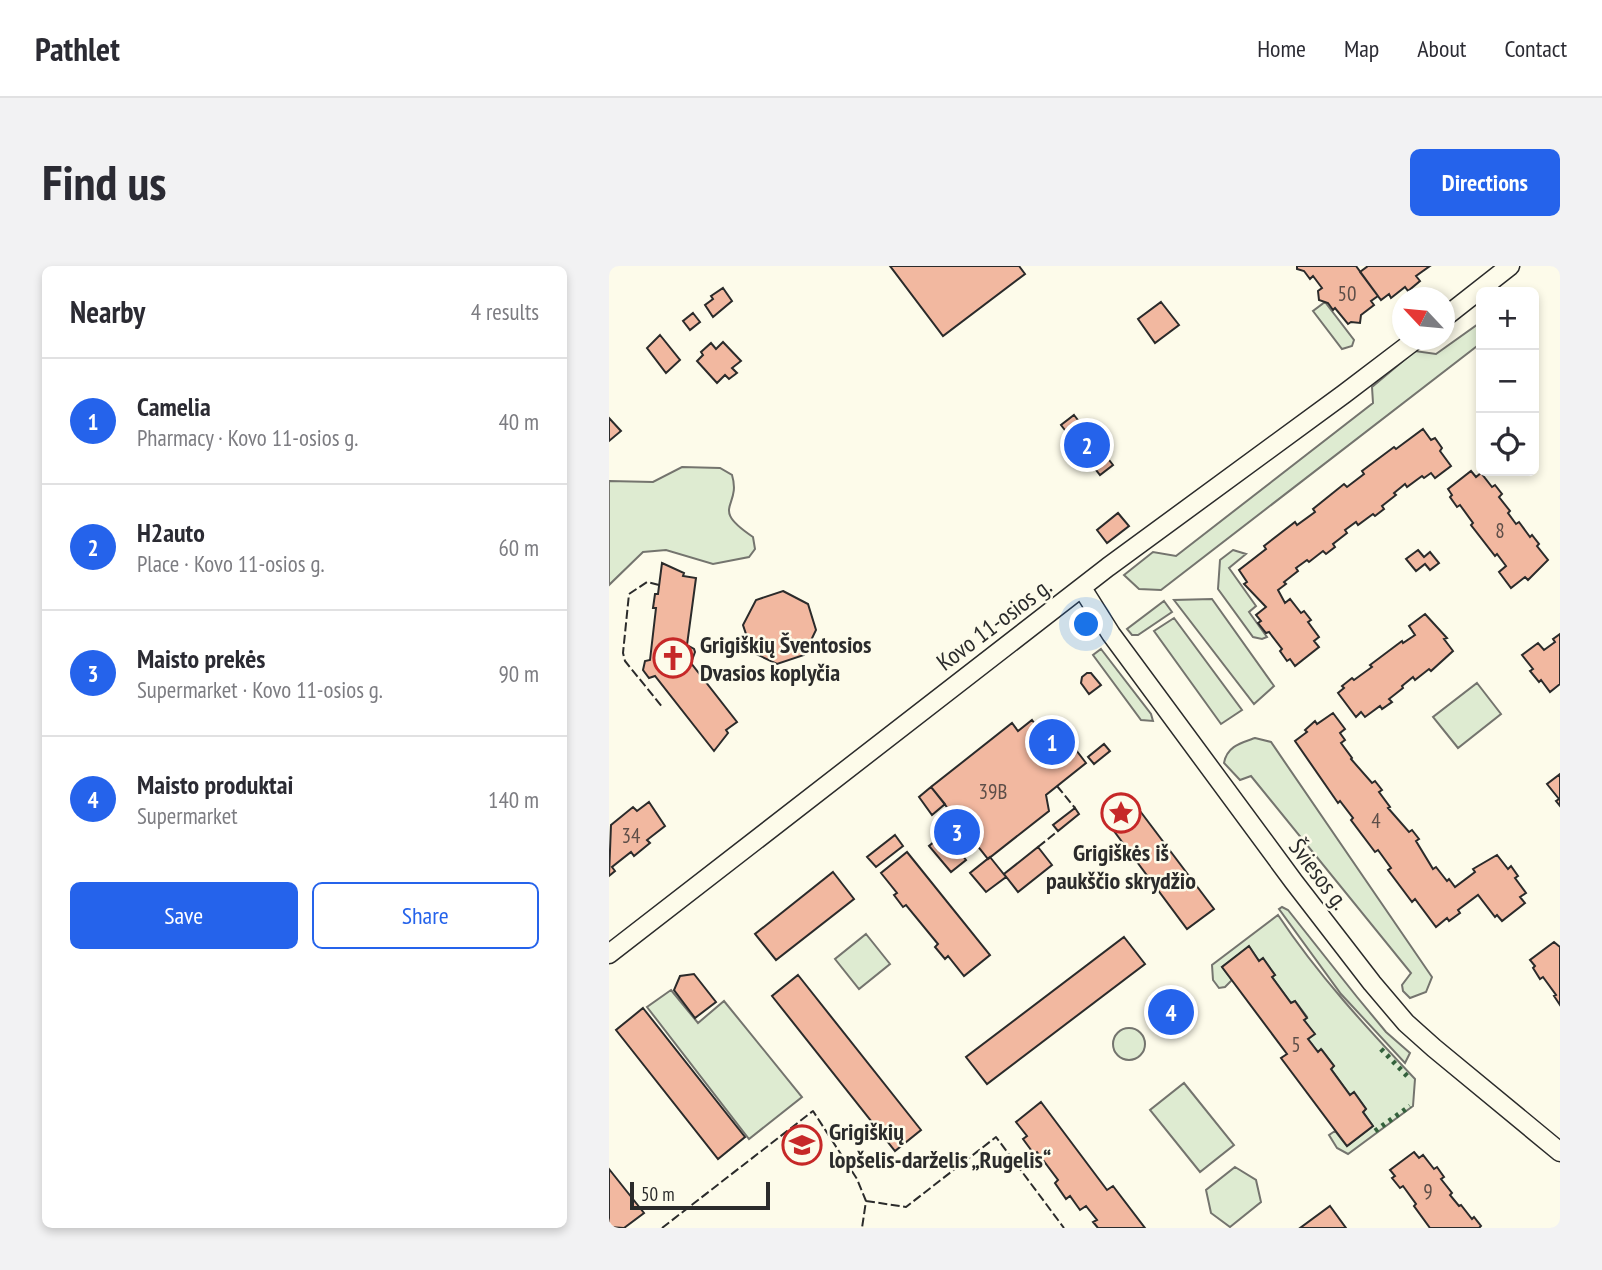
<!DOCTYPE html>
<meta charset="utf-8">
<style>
:root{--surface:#fff;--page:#f2f2f3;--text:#2b2b33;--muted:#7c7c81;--line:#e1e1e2;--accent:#2563eb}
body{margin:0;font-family:"PT Sans Narrow",sans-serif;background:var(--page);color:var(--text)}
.controls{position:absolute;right:21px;top:21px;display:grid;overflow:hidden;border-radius:10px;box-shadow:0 4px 10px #0003}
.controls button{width:63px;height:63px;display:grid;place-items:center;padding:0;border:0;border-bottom:2px solid var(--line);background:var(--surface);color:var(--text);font:35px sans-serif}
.compass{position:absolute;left:783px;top:21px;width:63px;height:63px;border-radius:50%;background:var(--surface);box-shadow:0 4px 10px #0003;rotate:296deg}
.scale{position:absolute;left:21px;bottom:18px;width:140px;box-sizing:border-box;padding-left:7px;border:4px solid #2b2b2b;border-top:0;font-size:19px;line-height:24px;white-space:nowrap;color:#2b2b2b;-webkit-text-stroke:5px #fdfbea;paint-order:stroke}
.you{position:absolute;left:478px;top:359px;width:24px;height:24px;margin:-18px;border:5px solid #fff;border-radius:50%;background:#1a73e8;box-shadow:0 0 0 10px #1a73e833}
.badge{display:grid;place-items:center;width:46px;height:46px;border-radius:50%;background:var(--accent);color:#fff;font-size:23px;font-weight:700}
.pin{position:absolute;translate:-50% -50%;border:4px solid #fff;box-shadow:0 2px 7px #0006}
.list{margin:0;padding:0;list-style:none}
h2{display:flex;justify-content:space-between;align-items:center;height:91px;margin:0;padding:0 28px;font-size:30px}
h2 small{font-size:23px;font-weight:400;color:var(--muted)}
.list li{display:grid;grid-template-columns:46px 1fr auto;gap:21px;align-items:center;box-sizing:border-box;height:126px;padding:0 28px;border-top:2px solid var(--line)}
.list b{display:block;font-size:26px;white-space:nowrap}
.list p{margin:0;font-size:23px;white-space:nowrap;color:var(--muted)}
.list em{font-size:23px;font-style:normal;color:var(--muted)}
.actions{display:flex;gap:14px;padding:21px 28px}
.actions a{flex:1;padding:16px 0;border:2px solid var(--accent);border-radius:10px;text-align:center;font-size:24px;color:var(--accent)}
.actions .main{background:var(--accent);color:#fff}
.icon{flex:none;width:38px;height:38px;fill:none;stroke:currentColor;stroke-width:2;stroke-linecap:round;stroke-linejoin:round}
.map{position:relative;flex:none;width:951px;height:962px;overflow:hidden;border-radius:10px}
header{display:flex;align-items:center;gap:42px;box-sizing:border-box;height:98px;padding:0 35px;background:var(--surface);border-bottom:2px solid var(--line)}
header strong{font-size:33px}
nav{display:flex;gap:38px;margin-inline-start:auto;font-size:24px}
.intro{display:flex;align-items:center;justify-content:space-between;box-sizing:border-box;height:168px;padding:0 42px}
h1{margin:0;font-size:49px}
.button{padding:18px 32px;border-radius:10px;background:var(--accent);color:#fff;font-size:24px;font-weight:700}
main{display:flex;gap:42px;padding:0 42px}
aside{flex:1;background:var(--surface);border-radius:10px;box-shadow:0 4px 10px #0003}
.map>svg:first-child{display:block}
.green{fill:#deebd1;stroke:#74746e;stroke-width:2}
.building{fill:#f2b8a0;stroke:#2b2b2b;stroke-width:2}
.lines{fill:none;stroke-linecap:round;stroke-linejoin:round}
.minor-casing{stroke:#2b2b2b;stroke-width:21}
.minor{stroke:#fdfbea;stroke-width:18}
.hedge{stroke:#34623c;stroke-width:5;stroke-dasharray:3.5 5;stroke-linecap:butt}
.fence{stroke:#2b2b2b;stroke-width:2;stroke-dasharray:9 3.5;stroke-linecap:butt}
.labels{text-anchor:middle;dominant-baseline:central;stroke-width:5;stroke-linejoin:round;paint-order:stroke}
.number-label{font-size:21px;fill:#5d4e48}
.street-label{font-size:24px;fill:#2b2b2b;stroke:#fdfbea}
.poi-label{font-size:24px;font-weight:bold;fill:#2b2b2b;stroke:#fdfbea;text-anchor:start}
</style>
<header>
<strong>Pathlet</strong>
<nav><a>Home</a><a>Map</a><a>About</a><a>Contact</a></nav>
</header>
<div class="intro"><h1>Find us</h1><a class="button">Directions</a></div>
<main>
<aside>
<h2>Nearby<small>4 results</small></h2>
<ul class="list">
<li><span class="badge">1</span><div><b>Camelia</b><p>Pharmacy · Kovo 11-osios g.</p></div><em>40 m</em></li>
<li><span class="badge">2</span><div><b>H2auto</b><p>Place · Kovo 11-osios g.</p></div><em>60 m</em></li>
<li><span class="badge">3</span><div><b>Maisto prekės</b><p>Supermarket · Kovo 11-osios g.</p></div><em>90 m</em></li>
<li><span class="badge">4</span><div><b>Maisto produktai</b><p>Supermarket</p></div><em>140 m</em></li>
</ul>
<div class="actions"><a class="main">Save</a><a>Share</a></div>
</aside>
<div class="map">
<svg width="951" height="962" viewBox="0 0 951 962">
<rect width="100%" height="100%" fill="#fdfbea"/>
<path class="green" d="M716,36L745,74L743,80L733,83L704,45Z
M872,56V77L552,324L530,323L515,309L544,286L567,290L764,137L763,121L806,85L827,88Z
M73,201L111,202L123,209C133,242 99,241 144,271L146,283L140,291L104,298L57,284L34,286L0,319V215L44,216Z
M624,284L637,288L620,302L647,340L640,346L658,371L653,373L644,371L609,323L611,294Z
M603,333L665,420L645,438L565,334Z
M555,335L563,346L529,369H523L518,363Z
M565,352L633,444L612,458L545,365Z
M492,383L542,448L544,455L532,454L484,389Z
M868,417L892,448L849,482L824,451Z
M646,472L662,476L823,711L817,726L801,732L794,725L793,719L802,707L642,510L631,514L615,497C618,480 632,477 646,472Z
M673,641L679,644L748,731L777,766L801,787L796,797L732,728L670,643Z
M669,649C709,709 757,761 806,813L804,840L739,888L728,882L720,869L726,865L738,880L764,860L754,846L757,843L745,827L741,829L722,803L725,800L713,784L709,786L699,773L705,768L695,754L698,751L686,735L682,737L663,711L666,709L654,693L650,695L640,681L613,701L623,714L616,721L610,722L604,714L603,699Z
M257,668L281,698L250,723L226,693Z
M62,724L89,757L115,735L193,831L140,873L38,741Z
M504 778a16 16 0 1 1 32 0a16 16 0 1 1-32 0Z
M575,817L625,879L591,906L541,844Z
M626,901L647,914L652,936L621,961L602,947L597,924Z"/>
<path class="building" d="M281,0H410L416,8L334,70Z
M688,0H747L769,30L762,35L765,39L752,49L751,57L742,56L739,58L726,42L724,44L719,37L710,34L709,25L713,22L704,10L701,13L695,5L688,3Z
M759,0H821L807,10L811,15L799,25L796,21L782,32L780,28L772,34L751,6Z
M114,22L123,35L104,51L96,39L104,33L102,30Z
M552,36L570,59L546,77L529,53Z
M84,47L91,56L81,64L74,55Z
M51,69L71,94L57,107L38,82Z
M114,76L132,95L123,102L128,107L120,113L116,109L108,117L88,95L94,89L92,86L102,77L107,83Z
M465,149L504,199L491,209L452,159Z
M0,152L12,165L0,175Z
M814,163L822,174L826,172L833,182L831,185L842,200L826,212L822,207L815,212L813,210L798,221L796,218L785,227L787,229L773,240L775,243L766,250L764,248L749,259L747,256L736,264L738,267L724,278L726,281L717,288L714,285L700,296L698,294L687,302L689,305L675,316L677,318L669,324L676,337L681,333L692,347L695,345L702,354L699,356L710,371L705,375L710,381L686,400L681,393L678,395L671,385L673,383L660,366L657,367L649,357L652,355L647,349L657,341L635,318L638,316L630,304L657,283L655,280L686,256L688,259L706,246L704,243L735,218L738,221L755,208L753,205L785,181L787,183Z
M862,205L867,211L872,207L883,221L886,219L893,228L890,231L901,245L899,247L907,258L910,256L921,271L923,269L930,278L928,280L939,294L919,314L916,311L902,322L890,306L897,300L888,288L886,290L862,259L864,257L851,239L848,241L841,231L843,229L839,223Z
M509,247L520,260L498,277L488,264Z
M809,284L815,291L821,286L830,297L821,304L816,298L807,305L797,293Z
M53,297L75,307L74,310L87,312L78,379L85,383L86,386L82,397L128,456L117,464L119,467L105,485L46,410L40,412L34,404L36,395L41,394L47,342H44L46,328H49Z
M174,325L199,338L207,364L195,389L168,398L143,386L134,359L147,334Z
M816,348L838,372L835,373L844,385L822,405L820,403L806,414L804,411L793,420L794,422L780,433L783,436L773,443L771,440L756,451L752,446L747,451L729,427L735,422L733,420L743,412L745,414L763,401L761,399L793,375L794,377L806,369L800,360Z
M951,368V418L941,426L932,414L930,416L921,405L924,403L913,389L929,377L935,384L946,376L944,373Z
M478,407H482L492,419L480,428L472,417L473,411Z
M724,447L736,463L731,467L736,474L732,477L743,492L742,493L763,517L766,515L773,524L770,526L781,541L779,542L800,566L803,564L810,573L807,575L824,603L827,601L838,615L840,613L846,621L866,606L864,603L888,589L899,603L902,600L909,610L906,612L917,627L911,631L916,637L893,655L888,649L886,651L869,629L849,644L851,647L840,655L838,652L827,661L806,633L803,636L779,604L782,602L769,584L766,586L742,554L744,552L731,535L729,537L686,475L698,466L696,464L706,455L708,458Z
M423,454L437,472L450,462L477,497L437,529L440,545L379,593L322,521L403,457L409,465Z
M495,478L501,485L485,498L479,491Z
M951,508V540L947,535L950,533L938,518Z
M322,521L336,538L323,549L310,531Z
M40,536L56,560L38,574L41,577L25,590L22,586L3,601L6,605L0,610L2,559L24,541L28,545Z
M525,537L605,643L578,663L499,557Z
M466,542L470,548L449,565L444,559Z
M342,546L366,577L355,586L331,555Z
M336,567L357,594L342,606L320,580Z
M286,569L294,580L267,601L258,591Z
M429,581L443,599L409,626L395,608Z
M298,586L381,689L355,710L339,690L336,693L326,681L329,678L297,639L294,641L285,629L288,627L272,607Z
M381,591L397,611L377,626L361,607Z
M224,606L245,633L167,694L146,668Z
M515,671L536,698L378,818L357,791Z
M945,676L951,681V739L945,730L947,729L934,711L931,713L924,702L926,700L921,694Z
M640,680L650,695L654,692L666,709L663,711L682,737L686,735L698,752L695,754L706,768L699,773L709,786L712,783L725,800L722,803L741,829L745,826L757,843L754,846L764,860L738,880L672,792L678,788L613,701Z
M85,708L107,736L86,752L65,724L71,710Z
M189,709L312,864L286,885L163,730Z
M566,733L576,747L557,760L547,746Z
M34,742L136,871L109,893L7,764Z
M432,836L498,924L504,920L536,962H489L484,956L488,954L477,940L471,944L461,930L457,933L446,917L449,914L428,886L425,888L414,873L418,870L407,856Z
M805,886L810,892L814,889L825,903L828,901L835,911L832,913L843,927L841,929L850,940L852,939L863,953L865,951L872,960L870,962H821L805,940L807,938L794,920L791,922L783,912L786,910L781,904Z
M0,903L35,947L15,962L0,961Z
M721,940L737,962H691Z"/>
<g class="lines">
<g class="minor-casing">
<path id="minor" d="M836,51L901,0
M473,322L502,368L685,616L763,717L797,757L825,782L951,886
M0,688L499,301L735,128L806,74"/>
</g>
<use href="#minor" class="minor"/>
<path class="hedge" d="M772,783L801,813
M766,865L801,840"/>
<path class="fence" d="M50,319L38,316L20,328L14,387L16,395L54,442
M448,520L466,542
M429,581L449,565
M257,935L297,941L387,871L455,962
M53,962L204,845L248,913L257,935L253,962"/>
</g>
<defs>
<g id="church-ring" transform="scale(2.0125)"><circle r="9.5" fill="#fdfbea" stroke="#c62828" stroke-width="1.5"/><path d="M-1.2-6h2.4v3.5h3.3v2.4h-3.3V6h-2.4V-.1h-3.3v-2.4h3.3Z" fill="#c62828"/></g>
<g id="sight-ring" transform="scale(2.0125)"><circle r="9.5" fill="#fdfbea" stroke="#c62828" stroke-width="1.5"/><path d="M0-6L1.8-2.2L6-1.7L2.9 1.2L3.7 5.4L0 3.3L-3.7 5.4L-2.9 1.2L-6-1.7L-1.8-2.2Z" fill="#c62828"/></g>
<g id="school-ring" transform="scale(2.0125)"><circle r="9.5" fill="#fdfbea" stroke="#c62828" stroke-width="1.5"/><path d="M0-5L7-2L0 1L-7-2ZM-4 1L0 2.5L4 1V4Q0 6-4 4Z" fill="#c62828"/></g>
</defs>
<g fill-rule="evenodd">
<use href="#church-ring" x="64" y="392"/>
<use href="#sight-ring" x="512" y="547"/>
<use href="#school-ring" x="193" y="879"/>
</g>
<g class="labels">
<g class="number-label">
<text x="738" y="27">50</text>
<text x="891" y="264">8</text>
<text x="384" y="525">39B</text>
<text x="767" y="554">4</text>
<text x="22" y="569">34</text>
<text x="687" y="778">5</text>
<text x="819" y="925">9</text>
</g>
<g class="street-label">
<text transform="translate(385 358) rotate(-37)">Kovo 11-osios g.</text>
<text transform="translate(710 608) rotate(53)">Šviesos g.</text>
</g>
<g class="poi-label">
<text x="91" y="378">Grigiškių Šventosios<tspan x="91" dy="28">Dvasios koplyčia</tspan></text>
<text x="512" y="586" text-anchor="middle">Grigiškės iš<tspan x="512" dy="28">paukščio skrydžio</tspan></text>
<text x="220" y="865">Grigiškių<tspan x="220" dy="28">lopšelis-darželis „Rugelis“</tspan></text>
</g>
</g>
</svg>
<div class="controls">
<button>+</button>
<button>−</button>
<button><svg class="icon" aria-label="locate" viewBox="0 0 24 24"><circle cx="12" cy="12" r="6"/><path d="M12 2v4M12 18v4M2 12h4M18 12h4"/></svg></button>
</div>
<svg class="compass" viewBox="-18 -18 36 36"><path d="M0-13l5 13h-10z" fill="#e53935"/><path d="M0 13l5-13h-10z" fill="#7c7c81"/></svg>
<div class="scale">50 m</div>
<div class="you"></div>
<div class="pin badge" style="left:443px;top:476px">1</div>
<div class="pin badge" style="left:478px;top:179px">2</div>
<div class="pin badge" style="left:348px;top:566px">3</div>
<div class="pin badge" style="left:562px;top:746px">4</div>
</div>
</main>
